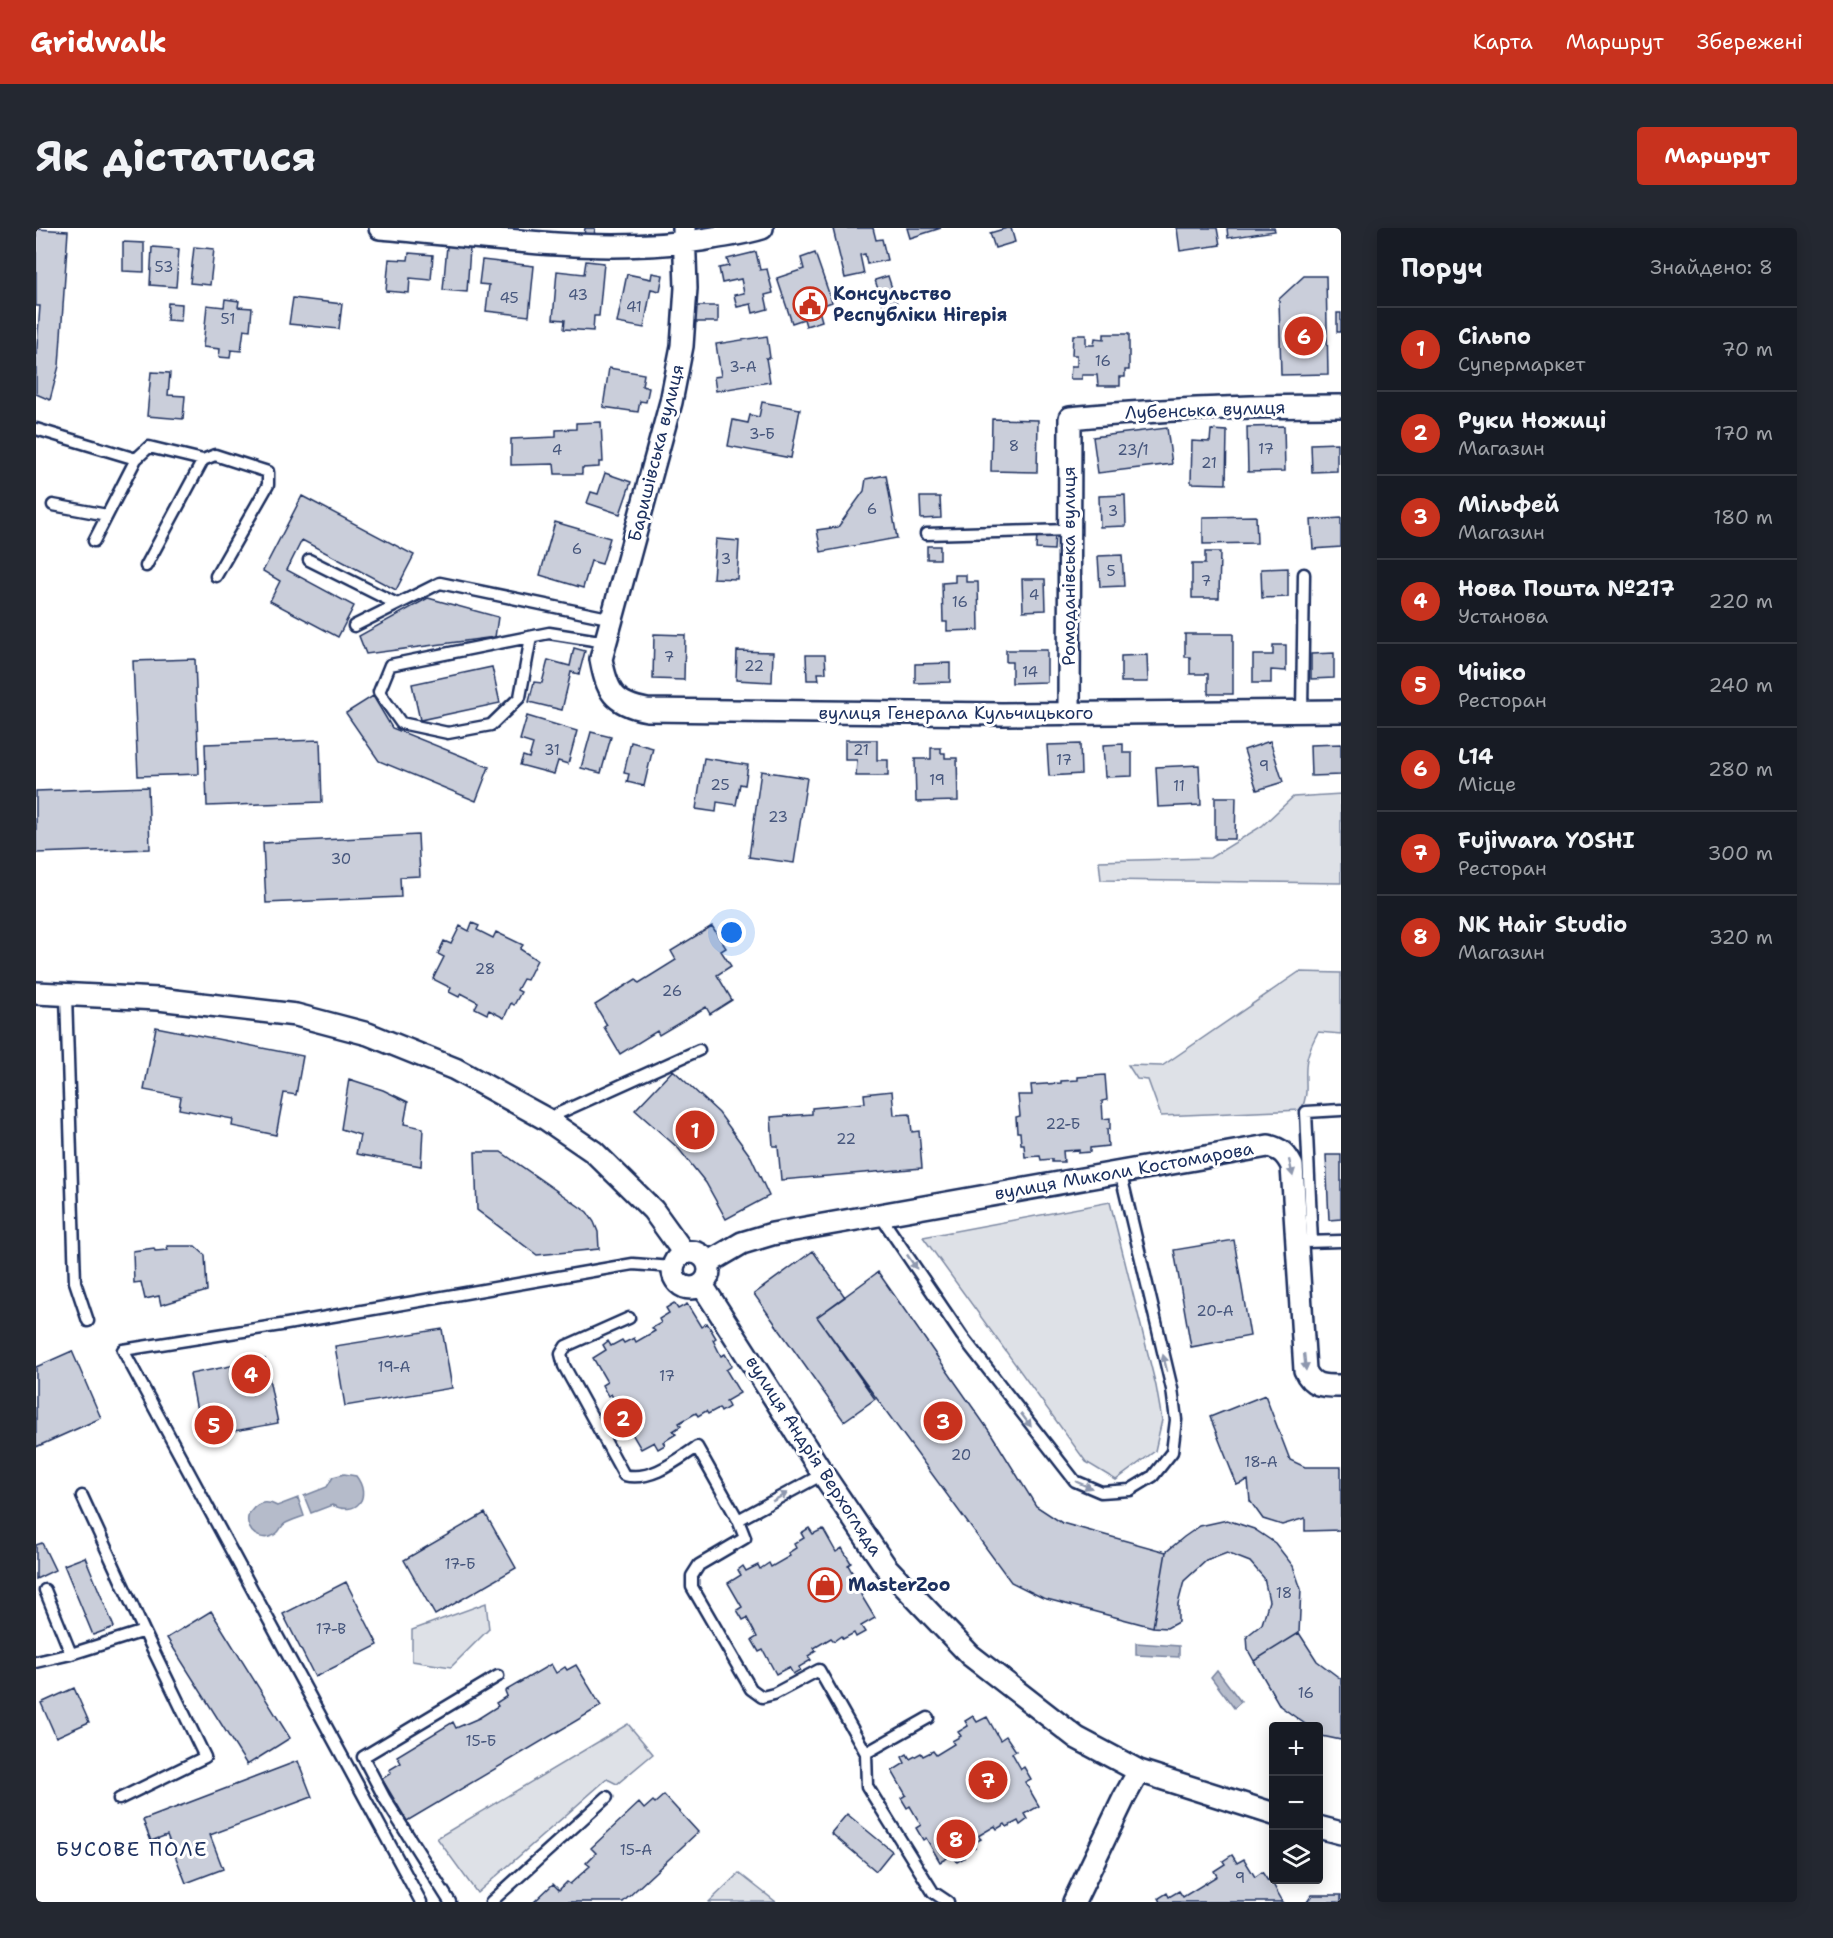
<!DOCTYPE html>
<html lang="uk">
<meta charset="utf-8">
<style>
:root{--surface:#171b24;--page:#242831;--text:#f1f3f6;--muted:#9ea1a6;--line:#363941;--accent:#c8321e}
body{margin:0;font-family:"Shantell Sans",sans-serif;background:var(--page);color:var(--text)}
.controls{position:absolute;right:18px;bottom:18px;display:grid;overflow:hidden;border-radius:6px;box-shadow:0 3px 15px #0003}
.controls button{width:54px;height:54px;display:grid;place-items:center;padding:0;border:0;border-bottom:2px solid var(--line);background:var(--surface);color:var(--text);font:30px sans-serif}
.you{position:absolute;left:696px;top:705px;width:21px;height:21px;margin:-15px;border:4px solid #fff;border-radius:50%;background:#1a73e8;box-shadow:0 0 0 9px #1a73e833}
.badge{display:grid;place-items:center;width:39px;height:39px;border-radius:50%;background:var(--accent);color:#fff;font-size:20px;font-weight:700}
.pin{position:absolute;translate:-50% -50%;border:3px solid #fff;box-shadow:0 2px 6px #0006}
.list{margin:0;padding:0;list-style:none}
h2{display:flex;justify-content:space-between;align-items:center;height:78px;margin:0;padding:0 24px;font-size:26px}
h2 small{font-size:20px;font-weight:400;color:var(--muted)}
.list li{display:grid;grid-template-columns:39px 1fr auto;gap:18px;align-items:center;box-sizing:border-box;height:84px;padding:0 24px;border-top:2px solid var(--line)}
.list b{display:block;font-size:22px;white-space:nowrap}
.list p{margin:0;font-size:20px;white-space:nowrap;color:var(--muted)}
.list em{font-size:20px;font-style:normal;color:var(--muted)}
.icon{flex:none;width:33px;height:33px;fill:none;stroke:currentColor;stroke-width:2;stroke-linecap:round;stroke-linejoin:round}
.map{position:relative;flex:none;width:1305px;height:1674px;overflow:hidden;border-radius:6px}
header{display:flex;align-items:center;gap:36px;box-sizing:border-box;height:84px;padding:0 30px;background:var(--accent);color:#fff}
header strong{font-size:28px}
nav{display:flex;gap:33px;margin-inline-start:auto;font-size:21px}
.intro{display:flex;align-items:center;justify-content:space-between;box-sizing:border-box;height:144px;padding:0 36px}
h1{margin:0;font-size:42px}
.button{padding:15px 27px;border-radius:6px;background:var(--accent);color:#fff;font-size:21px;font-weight:700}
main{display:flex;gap:36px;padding:0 36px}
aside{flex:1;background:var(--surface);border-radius:6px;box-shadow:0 3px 15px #0003}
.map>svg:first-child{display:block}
.green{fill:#dee1e7;stroke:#7c88a2;stroke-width:1.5}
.water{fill:#b5bbca;stroke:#77839f;stroke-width:1.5}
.building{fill:#caceda;stroke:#1b2f5e;stroke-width:1.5}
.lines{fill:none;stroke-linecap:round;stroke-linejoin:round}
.service-casing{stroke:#1b2f5e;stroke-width:15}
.minor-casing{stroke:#1b2f5e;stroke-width:26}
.service{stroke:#fff;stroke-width:10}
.minor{stroke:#fff;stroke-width:21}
.oneway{fill:#8d97ae}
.labels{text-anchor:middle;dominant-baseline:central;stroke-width:6;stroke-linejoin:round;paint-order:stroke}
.number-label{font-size:15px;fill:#47577d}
.poi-label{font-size:18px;font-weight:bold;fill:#1b2f5e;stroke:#fff;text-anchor:start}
.street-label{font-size:18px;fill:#1b2f5e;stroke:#fff}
.neighbourhood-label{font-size:20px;letter-spacing:1.5px;fill:#1b2f5e;stroke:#fff}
</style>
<header>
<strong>Gridwalk</strong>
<nav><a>Карта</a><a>Маршрут</a><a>Збережені</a></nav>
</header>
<div class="intro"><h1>Як дістатися</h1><a class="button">Маршрут</a></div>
<main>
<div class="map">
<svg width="1305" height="1674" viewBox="0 0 1305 1674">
<rect width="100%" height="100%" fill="#fff"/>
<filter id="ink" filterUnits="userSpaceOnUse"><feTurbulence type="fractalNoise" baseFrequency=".0167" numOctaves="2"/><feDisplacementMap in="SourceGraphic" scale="12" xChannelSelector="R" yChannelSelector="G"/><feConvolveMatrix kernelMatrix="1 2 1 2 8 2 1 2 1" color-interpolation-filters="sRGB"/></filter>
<g filter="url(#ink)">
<path class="green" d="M1305,566V655L1065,652L1063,633L1174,630L1226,598L1257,569Z
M1263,744L1305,745V806L1282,804C1276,815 1270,827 1270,840C1269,857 1273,866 1265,882L1125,888L1112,852L1101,851L1092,837L1126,838Z
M1074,974L1120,1158L1126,1192L1119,1223L1080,1252L1050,1234L887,1009Z
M450,1375L453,1401L415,1439L376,1433V1402Z
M592,1496L617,1526L581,1556L571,1551L441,1665L401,1610Z
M703,1645L740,1674H673Z"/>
<path class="water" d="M308,1246L320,1248C336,1269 321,1289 296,1277L275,1285L268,1268L291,1259L297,1249Z
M262,1270L268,1288C262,1290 256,1292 250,1295C245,1297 245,1302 241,1305C230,1314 215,1309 212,1295C211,1290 213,1285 216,1282C223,1273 233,1273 241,1278Z
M1100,1415L1143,1418V1429L1100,1427Z
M1181,1442L1205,1474L1198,1480L1175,1449Z"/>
<path class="building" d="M549,0H559L558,9L548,8Z
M803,0H837L840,12L846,11L851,32L831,36L829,26L824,27L828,46L809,50L797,1Z
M871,0H905L874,10Z
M971,0H975L979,14L959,20L954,5Z
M1141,0H1181L1184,17L1144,23Z
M1191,0H1238L1239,3L1192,10Z
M0,1L32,3L23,138L14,172L0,166V132L4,78H0Z
M87,14L108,15V44L87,43Z
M411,18L434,20L431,64L407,62Z
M116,19L143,21L140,59L114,57Z
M158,19L178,21L174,57L154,55Z
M720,24L724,42L731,41L737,65L729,67L732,81L717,85L715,76L701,79L698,67L708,65L705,51L686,55L683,40L693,38L691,31Z
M373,25L397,27L395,52L374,50L373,65L350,63L353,31L372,32Z
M779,25L796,74L782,79L786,93L770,98L768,91L756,95L741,50L768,41L765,30Z
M446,32L498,38L493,88L450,83L453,57L443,56Z
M550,33L568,35L563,88H558L557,103L528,101L529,92L517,91L521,43L548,46Z
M616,45L627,47L624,63L615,61L608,100L581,95L591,46L615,51Z
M852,48L862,79L849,83L839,52Z
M1268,48H1290L1292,146L1245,147L1243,71Z
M257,70L306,76L303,101L253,96Z
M189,71L203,73L202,79L216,80L214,102L208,101L205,123L195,122L194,130L183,129L184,121L167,119L171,77L188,79Z
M132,75L146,76L145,93L131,92Z
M656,78H682V94H656Z
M1301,85H1305V104H1301Z
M1068,106H1093V142H1089V149H1084V158H1062L1061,147H1046V151H1034L1035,138H1041V127H1036L1037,107H1050V117H1058L1059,110L1068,111Z
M731,108L734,130H730L734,154L680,163L678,149L685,148L680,116Z
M573,140L608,146L606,158L613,160L610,174L604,173L602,184L567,179Z
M115,144L134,145L132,167L149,168L147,191L111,188Z
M726,174L764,181L755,230L692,218L697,192L712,195L714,187L723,189Z
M956,191L1002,192L1001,244L955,243Z
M565,194L567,234H563V239L546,240V246H519L518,236L475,237V211L520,209V202L540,201V195Z
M1248,198L1249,243L1212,244L1211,199Z
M1131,200L1136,236L1062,245L1057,209Z
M1175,202L1191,203L1190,256L1155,255L1156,213L1174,214Z
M1301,215V243L1276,244L1275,216Z
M569,245L595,254L584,286L551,275L555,264L562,266Z
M850,247L861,310L785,324L781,302L802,299L828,263L830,251Z
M1089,267L1090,298L1064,299L1063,268Z
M266,268L378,327L360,362L266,312L251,342L318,378L302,409L234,373L244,353L227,343Z
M884,269H904L905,290L885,291Z
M1220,288L1221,315L1167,316V289Z
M1305,290V319L1277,321L1275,292Z
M519,294L574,310L566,336L555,333L547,360L504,347Z
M1001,306H1019L1018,322L1000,321Z
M680,311L703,313L701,351L677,350Z
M891,318H904V331H891Z
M1169,324H1184L1183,370H1156V336H1169Z
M1086,327L1088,358L1064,359L1062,328Z
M1252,340V369L1226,370L1225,341Z
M919,347H930V354H942L943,402L911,403V394H907L906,355L919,354Z
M986,351H1009L1010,382L987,383Z
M392,370L462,389L459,409L330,426L323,408Z
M618,406L649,407L648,452L617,451Z
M1149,406H1197V466H1172V446H1154V429H1149Z
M1237,417H1250V443L1235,442V455H1217V427H1237Z
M538,420L549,423L543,446L535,444L526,482L493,474L498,454L506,455L512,432L534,438Z
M970,422H1011V454L976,455V434H970Z
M701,423L737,424L736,454L700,452Z
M1298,425V450L1275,451V426Z
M770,427H789L790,445H782L783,452H771Z
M1111,427L1112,454H1085V428Z
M159,431L163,546L102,548L97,433Z
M914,435V454L879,455V436Z
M456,439L464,475L384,492L376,456Z
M337,468L356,500L453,539L440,573L343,533L310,485Z
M491,488L541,503L532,536L522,533L518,546L484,537L487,528L493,530L497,516L484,512Z
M555,504L575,509L565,545L545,540Z
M284,512L286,574L171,578L169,516Z
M809,512H841V532H852V548H820L821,532H809Z
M1234,513L1247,554L1221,562L1208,522Z
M595,514L617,520L608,558L591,554L593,546L588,545Z
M1044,516L1045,546L1013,548L1011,517Z
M1087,516V525H1096V548L1069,549L1067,517Z
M1305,516V547L1275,548L1274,517Z
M895,520H905V525H909V530H921L922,573L880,574L879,531H895Z
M668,530L712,537L709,557L704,556L700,577L681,574L680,584L660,581Z
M1163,537L1165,577L1122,579L1120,539Z
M725,543L771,550L758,635L713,629Z
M112,559L114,621L0,625V563Z
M1179,569H1200L1199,611H1179Z
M382,607L384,648L364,649L365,669L230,675L227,615Z
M436,695L443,698L441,702L457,710L460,704L487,717L484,721L501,732L491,752L487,751L481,762L485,764L478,777L475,775L468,790L453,782L451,786L439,780L442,774L425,765L423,769L413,764L415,760L397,751L408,729L402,726L408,713L415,716L424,698L433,703Z
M676,698L690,720L685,723L695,738L681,747L696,772L674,786L670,779L623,807L621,803L584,826L568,799L571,797L559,777L600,751L603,755L640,732L635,723Z
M120,799L267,828L260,867L248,865L240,907L196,898L197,891L143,881L145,869L108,862Z
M637,842L683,885L715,929L733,968L690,991L670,955L642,920L599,882Z
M1069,847L1071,872L1066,873L1067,891L1074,890V901H1071L1072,918L1054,920V924L1043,925V922L1027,923L1028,934H1016V931L1005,932L1004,928L989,929L988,916H985L984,904H981L980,889L984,888L982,867H996L995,857L1025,855V853L1042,852V849Z
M313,851L347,862L372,874L368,896L387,900L385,938L320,926L324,907L305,901Z
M856,863L858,887L874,886L876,904L883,903L886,940L745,952L742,918H737L735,889L776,886V880L829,875L828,866Z
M439,924H465L551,984L558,994L562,1004L563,1021L501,1027L441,982Z
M1290,927H1305V991L1293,992Z
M1198,1012L1214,1108L1155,1119L1138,1022Z
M131,1018H159L169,1027L171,1063L125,1077L123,1068L109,1071L105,1054L98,1055L97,1023L118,1020L119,1023L132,1022Z
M777,1023L809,1069L781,1089L839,1171L808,1193L718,1066Z
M842,1044L956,1207L1000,1278L1026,1295L1130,1324L1117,1399L1007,1370L975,1354L781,1089Z
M638,1075L642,1081L651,1076L665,1099L671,1095L680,1110L677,1112L685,1128L689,1126L696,1138L690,1142L704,1165L690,1173L693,1179L685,1184L683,1180L672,1186L670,1183L662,1188L660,1185L643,1195L645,1198L637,1203L640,1206L627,1214L629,1217L622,1221L618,1214L605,1221L591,1197L588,1199L581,1187L586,1184L575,1166L572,1168L566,1157L571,1154L557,1130L570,1122L567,1117L572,1113L575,1118L586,1112L588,1115L598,1110L600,1114L619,1103L616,1100L625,1095L623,1091L633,1085L630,1080Z
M406,1101L416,1160L309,1178L299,1118Z
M36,1123L65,1190L0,1219V1139Z
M229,1131L242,1195L166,1209L154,1146Z
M1229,1167L1254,1232L1269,1239H1305V1302L1269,1303V1290L1246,1297L1227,1291L1214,1273L1212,1252L1201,1257L1174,1189Z
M449,1285L480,1340L399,1387L368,1332Z
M1191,1292L1218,1301L1239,1315L1257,1338L1265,1361L1263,1405L1218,1433L1212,1422L1211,1408L1226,1396L1233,1373L1228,1350L1214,1334L1191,1325L1170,1333L1148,1353L1142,1376V1394L1131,1400L1117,1399L1130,1324L1148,1309L1164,1298Z
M773,1300L777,1306L787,1301L800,1324L806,1320L815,1335L812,1337L821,1353L824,1351L831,1363L825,1367L839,1390L825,1398L829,1404L820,1409L818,1405L807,1411L805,1408L798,1413L795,1410L778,1420L780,1423L772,1428L775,1432L763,1439L764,1442L757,1446L753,1439L740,1446L727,1422L723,1424L716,1412L721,1409L711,1390L707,1392L701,1382L706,1379L692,1355L705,1347L702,1342L707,1338L710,1343L722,1337L724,1341L733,1335L735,1339L754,1328L752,1325L760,1320L758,1316L768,1310L765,1305Z
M6,1315L19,1342L0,1351V1317Z
M49,1329L78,1399L57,1407L28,1337Z
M310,1354L342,1417L279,1449L247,1386Z
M175,1383L254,1510L211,1537L131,1410Z
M1263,1405L1281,1433L1305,1451V1512L1286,1508L1282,1506V1498H1272L1244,1478L1218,1433Z
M515,1436L520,1445L529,1439L531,1442L540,1437L565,1478L371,1593L346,1551L355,1545L353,1542L365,1535L361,1528L417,1494L420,1500L443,1490L462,1478L460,1475L471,1468L469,1463Z
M38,1460L53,1494L20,1509L5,1475Z
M937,1488L941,1494L951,1489L964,1512L970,1508L980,1523L976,1525L985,1541L988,1539L995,1551L989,1554L1003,1578L989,1586L992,1591L984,1597L982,1593L971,1599L969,1596L961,1601L959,1598L942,1608L945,1611L936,1616L939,1619L926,1626L928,1630L921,1634L917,1627L904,1634L890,1610L887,1612L880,1600L885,1597L874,1578L871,1580L865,1570L870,1567L856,1543L869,1535L866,1529L871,1526L874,1531L885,1525L887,1528L897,1523L900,1527L918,1516L916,1513L925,1508L922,1504L932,1498L929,1493Z
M262,1533L276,1569L174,1607L187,1641L150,1655L131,1607L115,1613L107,1592Z
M628,1567L662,1604L587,1674H498L517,1656L523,1662L531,1654L534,1656L554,1638L550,1635L560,1625L555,1620L603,1575L608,1581L617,1573L619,1575Z
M811,1586L856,1623L840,1643L795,1605Z
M1196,1627L1201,1635L1208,1631L1219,1649L1226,1644L1232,1653L1234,1651L1247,1674H1125L1123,1670L1131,1665L1133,1669L1143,1663L1147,1669L1181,1648L1178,1643L1189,1636L1187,1633Z
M1276,1667H1305V1674H1271Z"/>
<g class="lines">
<g class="service-casing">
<path id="service" d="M0,201L100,231L113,219L167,232L179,227L232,244V257L180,348
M17,277L71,287
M890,306L1033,302
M58,313L100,231
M273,332L361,376
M110,338L167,232
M318,398L404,355L577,391
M495,409L484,469L455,497L412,505L365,495L343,464L354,437L513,405L570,414
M1266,483L1268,346
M30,767L39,1054L52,1093
M510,891L663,822
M843,986L926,1108L1039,1253L1065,1264L1094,1262L1117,1248L1136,1224L1140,1192L1136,1161L1084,943
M1269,1014L1305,1013
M1276,1014L1270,884L1305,882
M593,1090L530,1118L525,1126L528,1138L588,1247C614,1254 640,1233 661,1219L702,1292L709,1310L663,1337L656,1348V1359L715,1461L726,1469L738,1466L783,1442L830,1525L831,1558L897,1664L912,1674
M46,1268L108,1403L169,1529L83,1571
M702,1292L787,1246
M9,1362L35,1426
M0,1434L35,1426L108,1403
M830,1525L892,1490
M385,1674L87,1122L245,1097L597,1036L637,1039
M414,1674L349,1571L327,1529L462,1448
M455,1674L571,1569"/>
</g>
<g class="minor-casing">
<path id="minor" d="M344,0C452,9 571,29 677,10C694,7 711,5 726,0
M648,0L650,60L646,118L635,174L565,431C571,463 577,476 611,482L966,486L1305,483
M1033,486L1034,190C1125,181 1213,178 1305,178
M0,765L122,771L260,787L332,806L419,841L510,891L558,924L617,982L648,1025
M637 1042a18 18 0 1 1 36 0a18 18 0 1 1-36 0Z
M672,1035L706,1015L736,1006L1232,918C1245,921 1250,926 1256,938L1269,1142C1276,1159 1288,1158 1305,1158
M666,1057L787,1246L850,1339L934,1427L1041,1510L1103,1543L1238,1586
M1282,1599L1305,1605
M1038,1674L1088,1570L1103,1543"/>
</g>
<use href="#service" class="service"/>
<use href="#minor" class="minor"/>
</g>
<defs><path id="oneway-solid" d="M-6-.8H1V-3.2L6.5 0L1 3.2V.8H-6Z" transform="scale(1.5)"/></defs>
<g class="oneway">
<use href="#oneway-solid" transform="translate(1255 940) rotate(77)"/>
<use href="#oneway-solid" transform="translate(876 1034) rotate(56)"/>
<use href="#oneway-solid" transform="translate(1269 1134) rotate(84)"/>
<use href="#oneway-solid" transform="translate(1129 1135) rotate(-104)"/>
<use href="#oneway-solid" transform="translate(990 1192) rotate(53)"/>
<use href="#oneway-solid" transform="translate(1048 1257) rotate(23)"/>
<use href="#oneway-solid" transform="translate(744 1269) rotate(-29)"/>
</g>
</g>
<defs>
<g id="civic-ring" transform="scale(1.725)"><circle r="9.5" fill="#fff" stroke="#c8321e" stroke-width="1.5"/><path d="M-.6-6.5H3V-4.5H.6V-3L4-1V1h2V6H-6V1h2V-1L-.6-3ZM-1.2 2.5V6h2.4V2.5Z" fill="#c8321e"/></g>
<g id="shop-ring" transform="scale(1.725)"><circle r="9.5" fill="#fff" stroke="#c8321e" stroke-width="1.5"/><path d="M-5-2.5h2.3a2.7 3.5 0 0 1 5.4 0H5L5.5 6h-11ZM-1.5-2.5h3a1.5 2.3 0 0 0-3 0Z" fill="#c8321e"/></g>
</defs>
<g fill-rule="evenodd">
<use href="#civic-ring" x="774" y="76"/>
<use href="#shop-ring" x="789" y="1357"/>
</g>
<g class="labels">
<g class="number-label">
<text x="128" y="39">53</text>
<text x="542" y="67">43</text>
<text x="473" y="70">45</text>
<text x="598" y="79">41</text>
<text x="192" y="91">51</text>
<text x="1067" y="133">16</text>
<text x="707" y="139">3-А</text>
<text x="726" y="206">3-Б</text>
<text x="978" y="218">8</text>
<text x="1230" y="221">17</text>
<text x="521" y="222">4</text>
<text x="1097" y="222">23/1</text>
<text x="1173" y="235">21</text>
<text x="836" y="281">6</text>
<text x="1077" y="283">3</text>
<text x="541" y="321">6</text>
<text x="690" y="331">3</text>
<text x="1075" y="343">5</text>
<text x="1170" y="353">7</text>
<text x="998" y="367">4</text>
<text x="924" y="374">16</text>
<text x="633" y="429">7</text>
<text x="718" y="438">22</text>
<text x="994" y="444">14</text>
<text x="516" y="522">31</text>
<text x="825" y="522">21</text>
<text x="1028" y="532">17</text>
<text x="1228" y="538">9</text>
<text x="901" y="552">19</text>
<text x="684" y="557">25</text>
<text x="1143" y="558">11</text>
<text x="742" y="589">23</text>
<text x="305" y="631">30</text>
<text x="449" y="741">28</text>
<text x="636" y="763">26</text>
<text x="1027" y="896">22-Б</text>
<text x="810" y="911">22</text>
<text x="1179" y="1083">20-А</text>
<text x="358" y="1139">19-А</text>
<text x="631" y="1148">17</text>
<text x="925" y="1227">20</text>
<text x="1225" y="1234">18-А</text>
<text x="424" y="1336">17-Б</text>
<text x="1248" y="1365">18</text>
<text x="295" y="1401">17-В</text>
<text x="1270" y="1465">16</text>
<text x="445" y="1513">15-Б</text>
<text x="600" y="1622">15-А</text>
<text x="1204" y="1650">9</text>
</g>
<g class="poi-label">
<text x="797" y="66">Консульство<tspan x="797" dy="21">Республіки Нігерія</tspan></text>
<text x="812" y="1357">MasterZoo</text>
</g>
<g class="street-label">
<text transform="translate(1169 182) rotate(-2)">Лубенська вулиця</text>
<text transform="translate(620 225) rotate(-76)">Баришівська вулиця</text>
<text transform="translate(1033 338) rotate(-90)">Ромоданівська вулиця</text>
<text x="920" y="485">вулиця Генерала Кульчицького</text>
<text transform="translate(1088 943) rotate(-10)">вулиця Миколи Костомарова</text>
<text transform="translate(778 1228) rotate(57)">вулиця Андрія Верхогляда</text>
</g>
<g class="neighbourhood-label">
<text x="96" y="1621">БУСОВЕ ПОЛЕ</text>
</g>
</g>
</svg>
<div class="controls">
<button>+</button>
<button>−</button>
<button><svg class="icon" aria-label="layers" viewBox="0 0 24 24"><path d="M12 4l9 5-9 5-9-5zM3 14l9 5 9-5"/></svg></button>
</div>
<div class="you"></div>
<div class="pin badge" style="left:659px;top:902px">1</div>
<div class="pin badge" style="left:587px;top:1190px">2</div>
<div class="pin badge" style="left:907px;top:1193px">3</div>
<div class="pin badge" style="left:215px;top:1146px">4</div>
<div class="pin badge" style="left:178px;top:1197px">5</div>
<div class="pin badge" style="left:1268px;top:108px">6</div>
<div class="pin badge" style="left:952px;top:1552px">7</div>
<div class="pin badge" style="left:920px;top:1611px">8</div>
</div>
<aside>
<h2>Поруч<small>Знайдено: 8</small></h2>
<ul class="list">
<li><span class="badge">1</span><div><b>Сільпо</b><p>Супермаркет</p></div><em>70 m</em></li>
<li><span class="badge">2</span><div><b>Руки Ножиці</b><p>Магазин</p></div><em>170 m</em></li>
<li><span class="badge">3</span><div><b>Мільфей</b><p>Магазин</p></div><em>180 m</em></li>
<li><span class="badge">4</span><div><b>Нова Пошта №217</b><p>Установа</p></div><em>220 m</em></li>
<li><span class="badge">5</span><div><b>Чічіко</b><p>Ресторан</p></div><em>240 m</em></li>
<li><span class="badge">6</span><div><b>L14</b><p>Місце</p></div><em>280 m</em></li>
<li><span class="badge">7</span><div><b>Fujiwara YOSHI</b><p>Ресторан</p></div><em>300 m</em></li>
<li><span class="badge">8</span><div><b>NK Hair Studio</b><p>Магазин</p></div><em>320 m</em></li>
</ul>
</aside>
</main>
